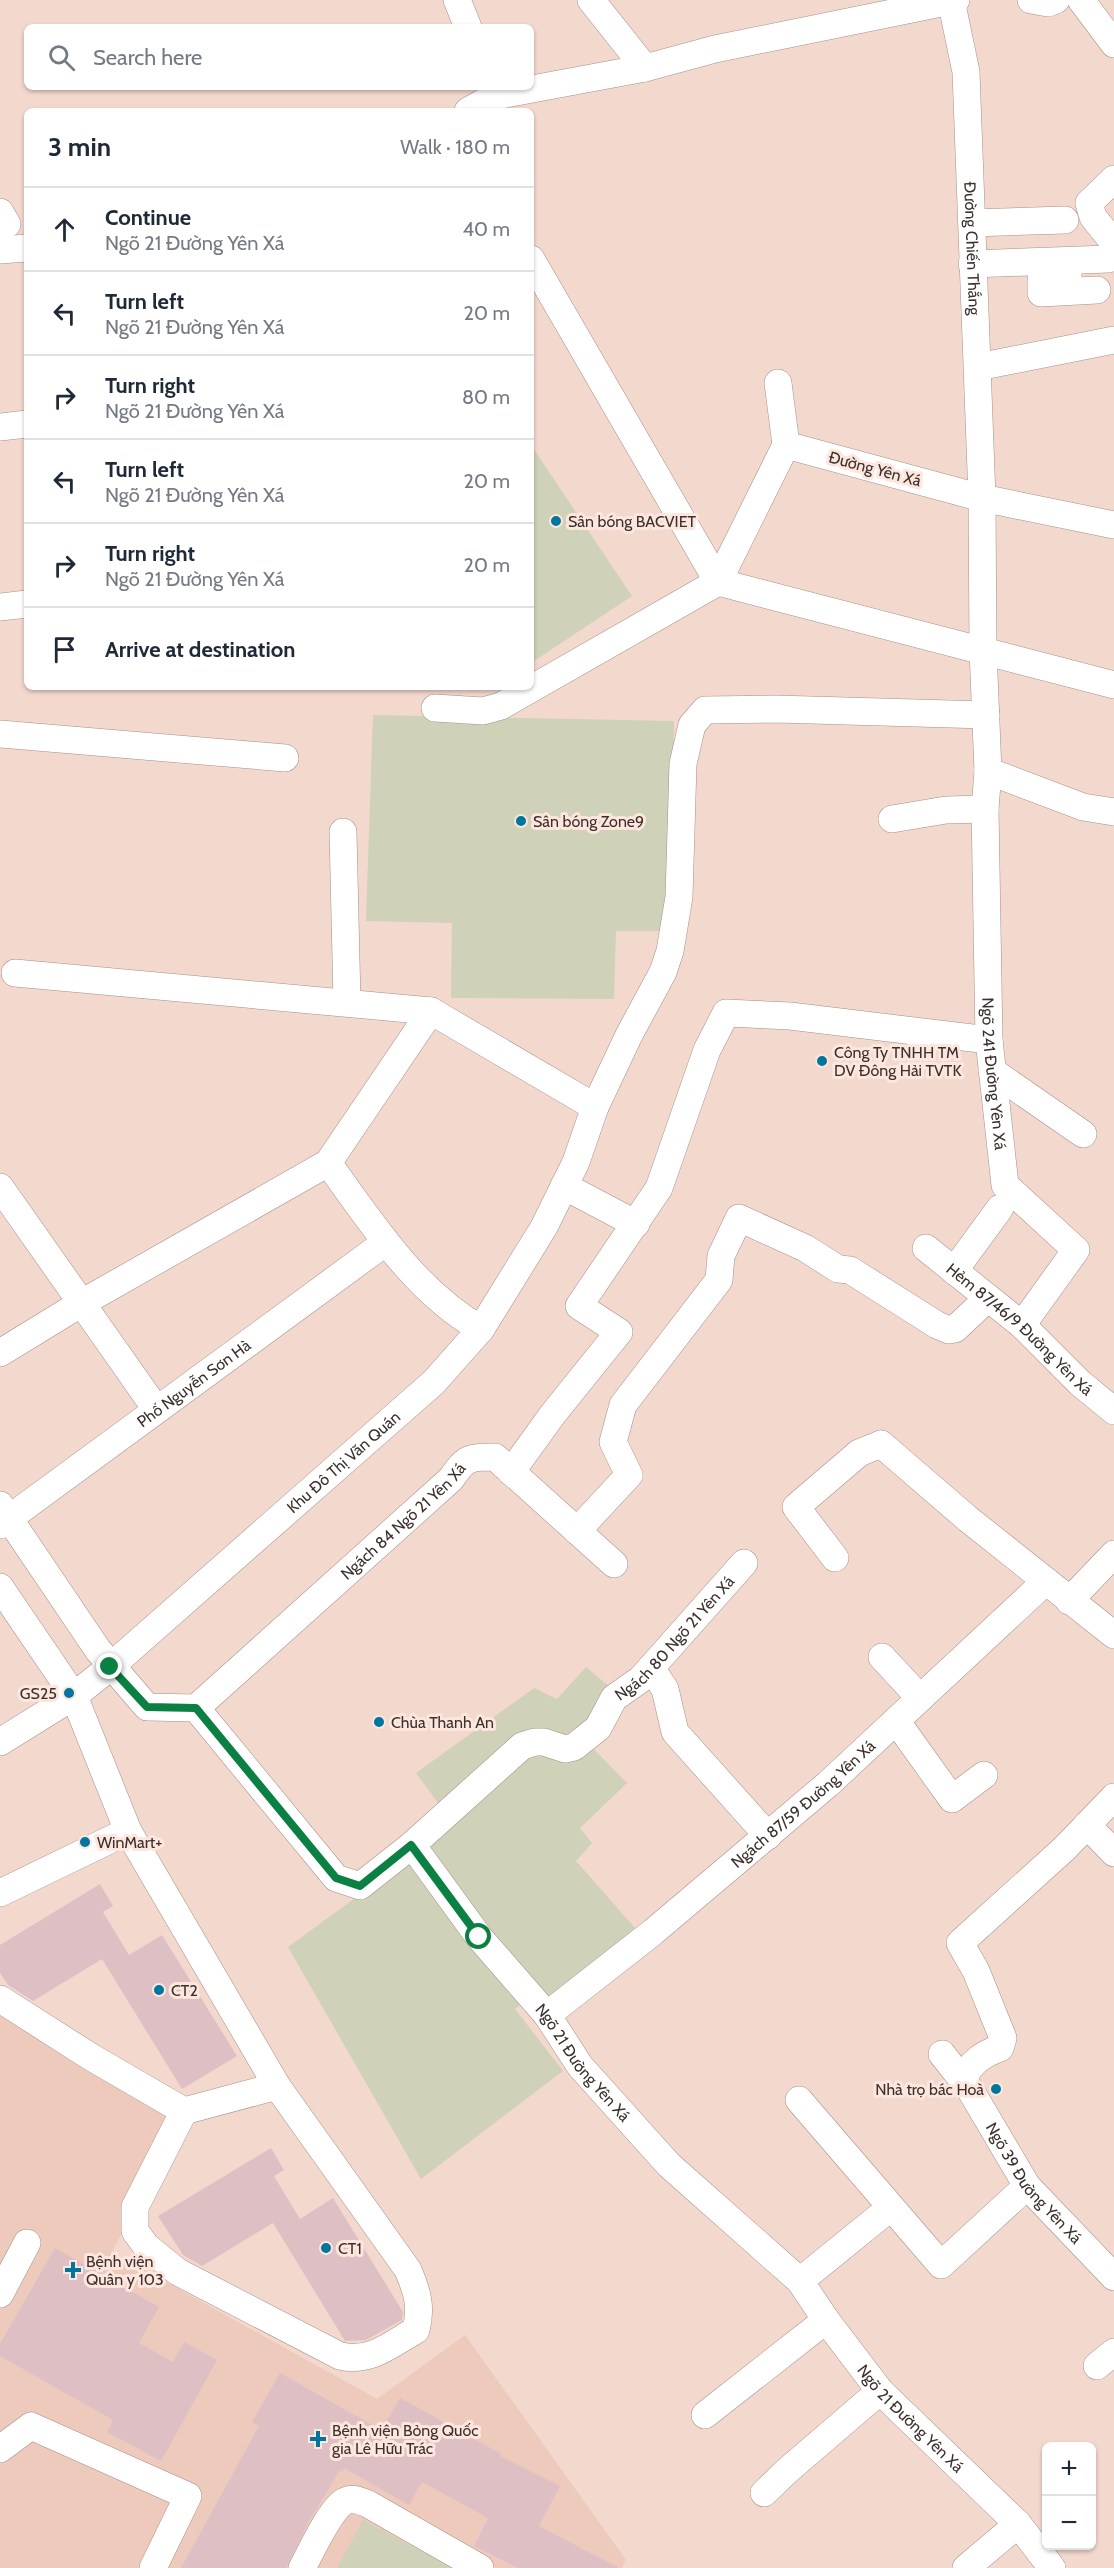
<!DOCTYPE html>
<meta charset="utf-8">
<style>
:root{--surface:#fff;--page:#f6f6f7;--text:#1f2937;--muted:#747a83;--line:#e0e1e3}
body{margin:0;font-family:Cabin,sans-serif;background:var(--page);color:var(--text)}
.controls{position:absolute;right:18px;bottom:18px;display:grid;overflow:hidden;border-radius:9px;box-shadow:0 2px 4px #0004}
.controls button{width:54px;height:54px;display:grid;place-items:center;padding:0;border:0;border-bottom:2px solid var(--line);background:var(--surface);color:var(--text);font:30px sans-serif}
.stop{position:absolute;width:18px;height:18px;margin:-14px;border:4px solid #0b8043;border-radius:50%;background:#fff}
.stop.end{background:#0b8043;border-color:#fff;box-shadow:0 2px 6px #0008}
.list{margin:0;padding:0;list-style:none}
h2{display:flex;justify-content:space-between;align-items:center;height:78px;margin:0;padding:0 24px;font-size:26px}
h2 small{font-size:20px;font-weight:400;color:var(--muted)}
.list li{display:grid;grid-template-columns:39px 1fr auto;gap:18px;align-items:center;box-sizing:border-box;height:84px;padding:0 24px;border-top:2px solid var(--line)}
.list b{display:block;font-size:22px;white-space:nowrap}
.list p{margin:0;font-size:20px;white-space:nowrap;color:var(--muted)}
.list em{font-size:20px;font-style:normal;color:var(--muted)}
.icon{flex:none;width:33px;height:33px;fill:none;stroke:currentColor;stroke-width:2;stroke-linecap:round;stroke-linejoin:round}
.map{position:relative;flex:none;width:1114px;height:2568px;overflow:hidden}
.search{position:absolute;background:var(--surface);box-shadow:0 2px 4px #0004;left:24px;top:24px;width:510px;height:66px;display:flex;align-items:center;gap:15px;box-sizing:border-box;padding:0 21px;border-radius:9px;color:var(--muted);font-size:22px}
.panel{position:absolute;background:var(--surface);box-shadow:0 2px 4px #0004;left:24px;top:108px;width:510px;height:582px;border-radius:9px}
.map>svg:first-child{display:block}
.built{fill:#edcabc}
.green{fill:#cfd1b9}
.building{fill:#dec0c4}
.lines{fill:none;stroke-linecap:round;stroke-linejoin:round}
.minor-casing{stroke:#a88f85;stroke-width:28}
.minor{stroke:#fff;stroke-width:27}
.route{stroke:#0b8043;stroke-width:8}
.poi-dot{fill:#00759e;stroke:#fde6dd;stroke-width:2}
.labels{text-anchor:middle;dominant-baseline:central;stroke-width:6;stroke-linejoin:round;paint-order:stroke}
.street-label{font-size:16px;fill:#3b302c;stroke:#fde6dd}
.poi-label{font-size:16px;fill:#3b302c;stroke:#fde6dd;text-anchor:start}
</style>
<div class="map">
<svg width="1114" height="2568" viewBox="0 0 1114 2568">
<rect width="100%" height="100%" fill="#f3d8cd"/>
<path class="built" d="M0,1999L184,2111L112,2252L377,2399L465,2335L626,2560L622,2568H0Z"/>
<path class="green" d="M531,445L632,596L531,663Z
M373,715L674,721L671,931H616L614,999L451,998L452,923L366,921Z
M586,1667L616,1692L587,1742L627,1783L580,1828L592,1843L576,1861L635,1928L545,2004L421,1843L444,1811L416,1773L534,1688L557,1699Z
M410,1858L526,2000L515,2009L563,2071L421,2179L288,1947Z
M363,2520L453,2568H337Z"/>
<path class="building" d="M100,1884L113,1906L103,1912L129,1955L162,1935L237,2056L182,2089L102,1959L33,2001L8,1985L0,1973V1945Z
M271,2148L284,2170L274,2176L300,2219L333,2198L403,2312L402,2320L366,2340L345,2341L273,2223L202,2266L183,2255L158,2216Z
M55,2248L159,2307L139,2343L173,2362L184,2342L217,2360L161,2461L107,2432L113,2420L0,2356V2344Z
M280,2373L381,2430L400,2398L501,2454L500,2456L560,2486L539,2526L619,2568H518L474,2546L488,2518L422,2482L409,2505L344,2468L342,2472L340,2470L308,2523L286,2568H181L259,2426L252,2422Z"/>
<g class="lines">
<g class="minor-casing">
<g id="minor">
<path d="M457,0L468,27"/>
<path d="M591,0L645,68"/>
<path id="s1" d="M951,0L966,72L982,498L983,650L988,771L985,809L989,1040L1005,1185L1076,1250L1022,1325"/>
<path d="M1031,0L1048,3L1056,0"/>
<path d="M1081,0L1114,44"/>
<path d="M468,111L495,96L645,68L715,49L956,0"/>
<path d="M1114,179L1089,203L1093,217L1114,243"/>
<path d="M0,212L7,224L0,225"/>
<path d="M972,223L1065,220"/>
<path d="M0,250L27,248"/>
<path d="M972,264L1108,259"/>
<path d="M1068,271V278L1041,280V293L1097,290"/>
<path d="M978,367L1114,340"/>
<path d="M778,383L786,445"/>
<path d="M0,427L27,424"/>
<path d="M1114,525L982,498L786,445L718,582L1114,685"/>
<path d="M0,607L27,604"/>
<path d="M435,708L483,711L501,706L718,582L531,259"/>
<path d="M0,734L285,758"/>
<path d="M988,771L1083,807L1114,812"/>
<path d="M892,819L946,810L985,809"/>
<path d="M343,832L347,1002"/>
<path d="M15,973L431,1011L595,1107"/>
<path d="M992,1071L1083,1134"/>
<path d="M328,1163C372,1223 415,1292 481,1329"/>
<path d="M564,1186L636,1224"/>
<path d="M0,1187L156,1409"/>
<path id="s2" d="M926,1248L1022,1325L1080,1383L1114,1411"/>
<path d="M954,1271L1000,1208"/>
<path d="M0,1353L80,1304L328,1163L431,1011"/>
<path d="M511,1472L553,1414L619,1332L579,1306L659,1188L707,1050L726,1013L790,1016L989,1040"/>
<path id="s3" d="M0,1505L98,1650L147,1707L196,1708L336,1878L360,1886L412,1845L479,1937L547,2015L580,2066L669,2165L800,2281L826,2320L880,2391L1018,2524L1052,2568"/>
<path id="s4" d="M0,1525L386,1242"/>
<path d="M577,1531L629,1475L613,1442L623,1405L719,1280L721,1256L739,1218L805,1248L838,1269L850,1270L937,1325L949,1330L955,1329L988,1298"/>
<path d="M835,1558L796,1507L859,1453L881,1444L968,1519L1114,1635"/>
<path d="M0,1587L74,1696L128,1831L277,2086L408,2270C417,2291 422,2307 416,2330C390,2345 370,2363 340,2356L178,2272L146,2246L135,2231V2207L184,2111"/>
<path d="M1069,1601L1114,1554"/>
<path d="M882,1657L920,1698"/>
<path d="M651,1668L665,1689L675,1732L768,1836"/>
<path id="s5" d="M196,1708L451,1479C466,1457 469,1457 495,1457L614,1564"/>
<path d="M897,1722L952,1799L984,1775"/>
<path id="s6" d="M0,1742L74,1696L110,1667L434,1382L481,1329L544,1227L576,1162L595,1107L629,1035L663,972L670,951L679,897L683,764L692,725L705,710L776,709L986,715"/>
<path d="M1087,1825L1114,1853"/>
<path id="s7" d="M412,1845L522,1746L535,1742H544L565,1749L574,1747L598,1728L614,1698L641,1679L744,1563"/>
<path d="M0,1893L128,1831"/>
<path d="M0,1999L91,2057L184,2111L277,2086"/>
<path id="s8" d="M547,2015L653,1932L828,1784L1046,1581"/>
<path id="s9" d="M942,2054L971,2091L1027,2186L1114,2277"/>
<path d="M963,2079C971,2062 983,2054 1000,2048L1003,2038L976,1971L960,1943L1065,1848L1114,1797"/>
<path d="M799,2100L941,2265L1027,2186"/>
<path d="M800,2281L890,2208"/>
<path d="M0,2294L27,2243"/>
<path d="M1097,2366L1114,2352"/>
<path d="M705,2415L826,2320"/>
<path d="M0,2449L31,2426L188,2496L153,2568"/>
<path d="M764,2493L788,2470L880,2391"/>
<path d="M302,2568C311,2552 330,2509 345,2501C353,2497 361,2501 368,2504L480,2568"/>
<path d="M966,2568L1018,2524"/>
</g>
</g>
<use href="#minor" class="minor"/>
</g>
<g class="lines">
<path class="route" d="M110,1667L147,1707L196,1708L336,1878L360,1886L411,1845L479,1937"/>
</g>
<g class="poi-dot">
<circle cx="556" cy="521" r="6"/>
<circle cx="521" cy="821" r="6"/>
<circle cx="822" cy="1061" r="6"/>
<circle cx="69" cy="1693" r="6"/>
<circle cx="379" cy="1722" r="6"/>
<circle cx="85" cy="1842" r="6"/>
<circle cx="159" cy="1990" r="6"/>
<circle cx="996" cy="2089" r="6"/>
<circle cx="326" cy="2248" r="6"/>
<path d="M70 2261h6v6h6v6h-6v6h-6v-6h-6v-6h6z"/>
<path d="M315 2430h6v6h6v6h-6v6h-6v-6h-6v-6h6z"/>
</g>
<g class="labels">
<g class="street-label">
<text stroke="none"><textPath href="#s1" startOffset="250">Đường Chiến Thắng</textPath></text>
<text transform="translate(875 469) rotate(15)">Đường Yên Xá</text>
<text stroke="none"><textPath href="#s1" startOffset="1076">Ngõ 241 Đường Yên Xá</textPath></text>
<text stroke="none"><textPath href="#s2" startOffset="124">Hẻm 87/46/9 Đường Yên Xá</textPath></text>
<text stroke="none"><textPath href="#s4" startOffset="240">Phố Nguyễn Sơn Hà</textPath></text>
<text stroke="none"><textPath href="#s6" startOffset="444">Khu Đô Thị Văn Quán</textPath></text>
<text stroke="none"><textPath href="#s5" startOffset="279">Ngách 84 Ngõ 21 Yên Xá</textPath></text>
<text stroke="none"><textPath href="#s7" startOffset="352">Ngách 80 Ngõ 21 Yên Xá</textPath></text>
<text stroke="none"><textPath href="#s8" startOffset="332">Ngách 87/59 Đường Yên Xá</textPath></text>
<text stroke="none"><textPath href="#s3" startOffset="888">Ngõ 21 Đường Yên Xá</textPath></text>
<text stroke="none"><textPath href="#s9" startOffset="159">Ngõ 39 Đường Yên Xá</textPath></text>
<text stroke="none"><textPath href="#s3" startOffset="1374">Ngõ 21 Đường Yên Xá</textPath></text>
</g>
<g class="poi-label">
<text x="568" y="521">Sân bóng BACVIET</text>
<text x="533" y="821">Sân bóng Zone9</text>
<text x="834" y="1052">Công Ty TNHH TM<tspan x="834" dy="18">DV Đông Hải TVTK</tspan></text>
<text x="57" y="1693" text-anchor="end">GS25</text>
<text x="391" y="1722">Chùa Thanh An</text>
<text x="97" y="1842">WinMart+</text>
<text x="171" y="1990">CT2</text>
<text x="984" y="2089" text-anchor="end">Nhà trọ bác Hoà</text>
<text x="338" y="2248">CT1</text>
<text x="86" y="2261">Bệnh viện<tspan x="86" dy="18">Quân y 103</tspan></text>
<text x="332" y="2430">Bệnh viện Bỏng Quốc<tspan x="332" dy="18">gia Lê Hữu Trác</tspan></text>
</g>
</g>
</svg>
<div class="controls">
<button>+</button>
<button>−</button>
</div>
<div class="stop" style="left:479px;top:1937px"></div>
<div class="stop end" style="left:110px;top:1667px"></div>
<div class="search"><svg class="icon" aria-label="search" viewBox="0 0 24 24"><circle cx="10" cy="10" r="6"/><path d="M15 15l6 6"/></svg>Search here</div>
<section class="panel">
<h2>3 min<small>Walk · 180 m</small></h2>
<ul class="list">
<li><svg class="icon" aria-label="ahead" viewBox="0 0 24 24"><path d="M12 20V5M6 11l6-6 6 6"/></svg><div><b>Continue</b><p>Ngõ 21 Đường Yên Xá</p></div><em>40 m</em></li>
<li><svg class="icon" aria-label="left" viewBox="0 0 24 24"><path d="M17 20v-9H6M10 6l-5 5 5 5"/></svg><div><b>Turn left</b><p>Ngõ 21 Đường Yên Xá</p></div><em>20 m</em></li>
<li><svg class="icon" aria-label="right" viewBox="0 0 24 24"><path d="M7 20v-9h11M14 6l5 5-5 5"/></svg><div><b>Turn right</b><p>Ngõ 21 Đường Yên Xá</p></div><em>80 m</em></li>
<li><svg class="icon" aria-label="left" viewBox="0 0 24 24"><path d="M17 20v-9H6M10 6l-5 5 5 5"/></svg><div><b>Turn left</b><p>Ngõ 21 Đường Yên Xá</p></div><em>20 m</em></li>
<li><svg class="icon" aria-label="right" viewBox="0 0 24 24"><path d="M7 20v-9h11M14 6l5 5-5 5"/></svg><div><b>Turn right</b><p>Ngõ 21 Đường Yên Xá</p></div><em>20 m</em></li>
<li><svg class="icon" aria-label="arrive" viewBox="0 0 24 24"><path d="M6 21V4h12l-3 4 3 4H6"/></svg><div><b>Arrive at destination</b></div></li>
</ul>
</section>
</div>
